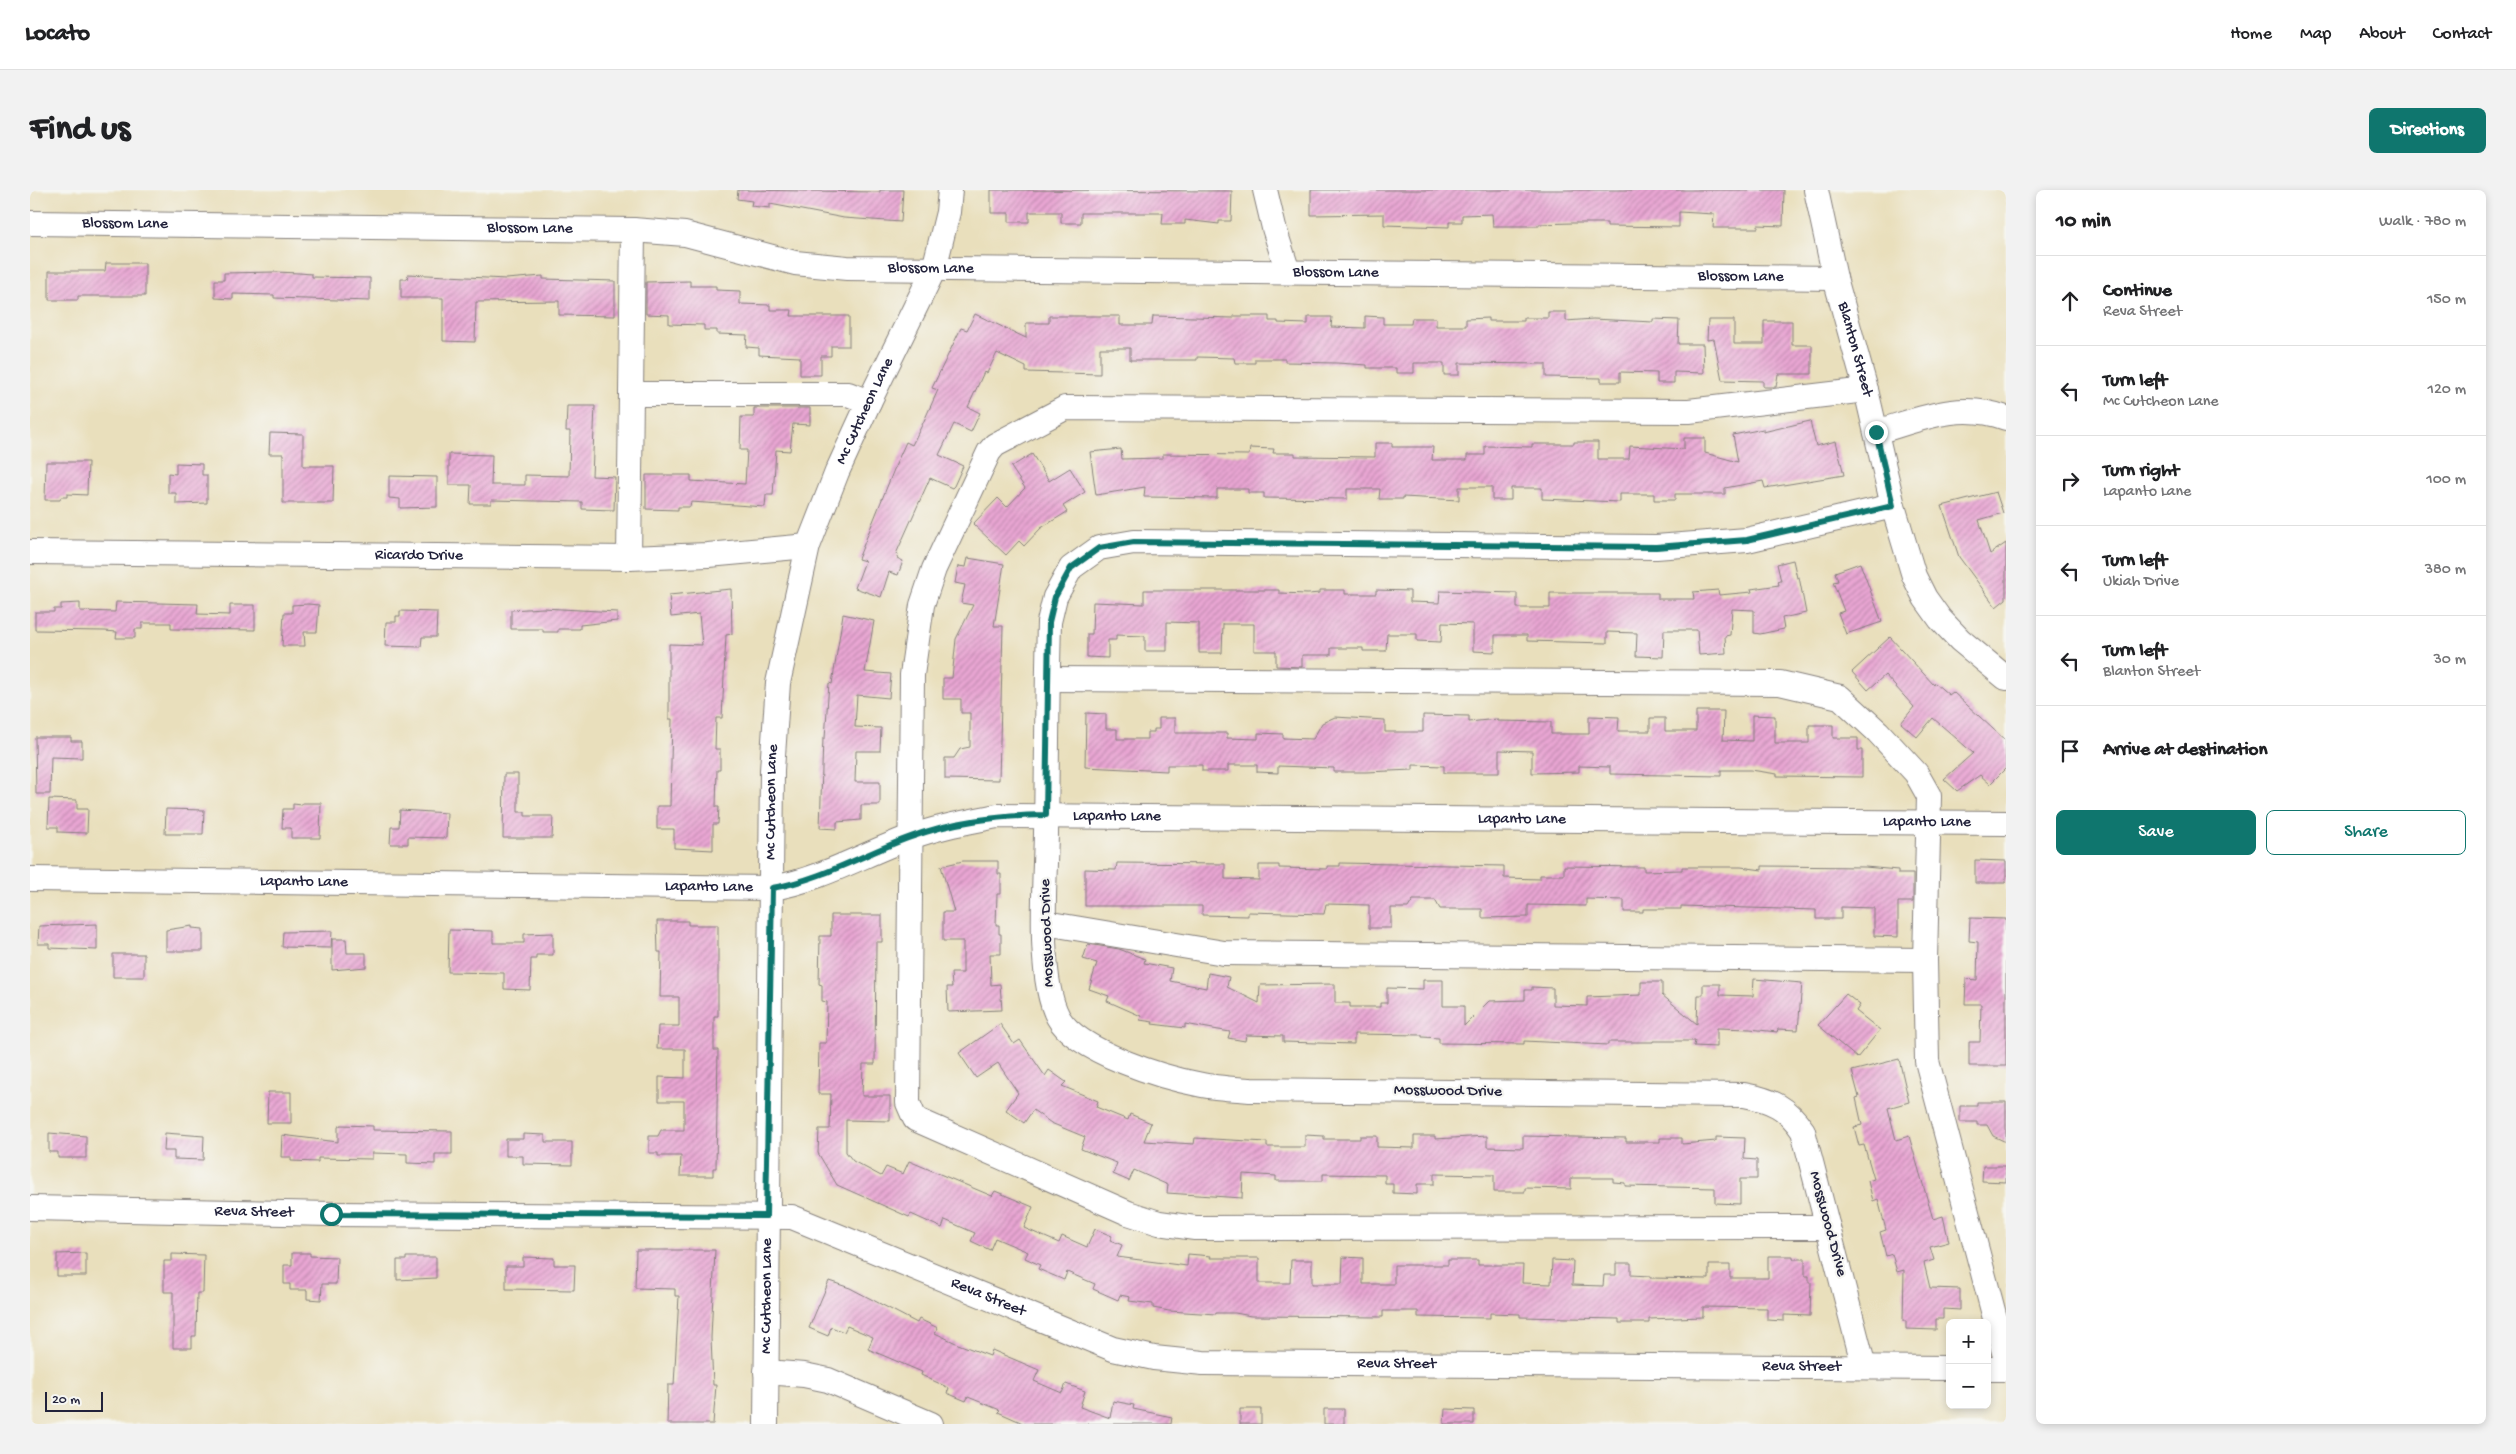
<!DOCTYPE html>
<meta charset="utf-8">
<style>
:root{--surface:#fff;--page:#f2f2f2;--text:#202124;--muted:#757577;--line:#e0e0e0;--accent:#0f766e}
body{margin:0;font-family:"Gochi Hand",sans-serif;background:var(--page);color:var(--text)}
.controls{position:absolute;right:15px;bottom:15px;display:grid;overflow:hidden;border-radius:8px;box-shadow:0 2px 8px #0003}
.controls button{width:45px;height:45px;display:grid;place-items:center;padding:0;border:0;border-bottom:1px solid var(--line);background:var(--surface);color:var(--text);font:25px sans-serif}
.scale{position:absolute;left:15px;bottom:12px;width:58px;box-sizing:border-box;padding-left:5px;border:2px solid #22223b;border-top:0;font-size:14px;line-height:18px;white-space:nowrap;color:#22223b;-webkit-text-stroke:4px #f6f6f2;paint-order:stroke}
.stop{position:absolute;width:15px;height:15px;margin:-11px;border:4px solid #0f766e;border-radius:50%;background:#fff}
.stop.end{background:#0f766e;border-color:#fff;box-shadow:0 1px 5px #0008}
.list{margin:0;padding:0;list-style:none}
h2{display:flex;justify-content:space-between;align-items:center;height:65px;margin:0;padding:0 20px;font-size:21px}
h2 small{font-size:16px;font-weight:400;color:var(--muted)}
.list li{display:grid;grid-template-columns:32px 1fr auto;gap:15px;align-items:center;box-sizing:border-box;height:90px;padding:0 20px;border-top:1px solid var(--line)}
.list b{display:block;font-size:19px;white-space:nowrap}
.list p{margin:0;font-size:16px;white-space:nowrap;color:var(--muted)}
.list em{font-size:16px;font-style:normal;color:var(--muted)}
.actions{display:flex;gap:10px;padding:15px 20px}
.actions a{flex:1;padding:11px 0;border:1px solid var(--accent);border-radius:8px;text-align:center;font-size:18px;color:var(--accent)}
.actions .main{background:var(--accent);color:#fff}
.icon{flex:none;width:28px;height:28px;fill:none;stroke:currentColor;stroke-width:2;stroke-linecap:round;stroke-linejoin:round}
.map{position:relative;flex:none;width:1976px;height:1234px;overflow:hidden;border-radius:8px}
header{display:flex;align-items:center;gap:30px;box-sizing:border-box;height:70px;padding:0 25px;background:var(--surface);border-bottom:1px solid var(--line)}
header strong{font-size:24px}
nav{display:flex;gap:28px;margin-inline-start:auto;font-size:18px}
.intro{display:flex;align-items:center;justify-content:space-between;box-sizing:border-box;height:120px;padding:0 30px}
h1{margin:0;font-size:35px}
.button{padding:12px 22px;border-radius:8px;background:var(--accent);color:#fff;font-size:18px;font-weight:700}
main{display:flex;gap:30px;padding:0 30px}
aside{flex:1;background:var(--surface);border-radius:8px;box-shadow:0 2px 8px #0003}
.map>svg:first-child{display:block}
.building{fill:url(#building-hatch)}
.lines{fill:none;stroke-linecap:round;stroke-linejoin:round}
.minor-casing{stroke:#86807c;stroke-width:26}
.minor{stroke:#fff;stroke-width:24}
.route{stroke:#0f766e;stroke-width:6}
.labels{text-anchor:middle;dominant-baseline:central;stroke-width:4.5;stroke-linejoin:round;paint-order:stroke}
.street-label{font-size:16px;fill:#22223b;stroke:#f6f6f2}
</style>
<header>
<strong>Locato</strong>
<nav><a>Home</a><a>Map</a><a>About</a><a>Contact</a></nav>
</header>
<div class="intro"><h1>Find us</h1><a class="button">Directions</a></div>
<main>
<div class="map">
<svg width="1976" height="1234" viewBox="0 0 1976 1234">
<defs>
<pattern id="building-hatch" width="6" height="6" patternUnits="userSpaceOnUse" patternTransform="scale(1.25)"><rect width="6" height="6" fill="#e9a6d3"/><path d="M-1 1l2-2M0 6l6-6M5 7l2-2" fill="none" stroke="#bc87ac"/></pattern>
</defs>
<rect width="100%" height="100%" fill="#f6f6f2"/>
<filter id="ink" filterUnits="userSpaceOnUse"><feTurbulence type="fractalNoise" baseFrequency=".02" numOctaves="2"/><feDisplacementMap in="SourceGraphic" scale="10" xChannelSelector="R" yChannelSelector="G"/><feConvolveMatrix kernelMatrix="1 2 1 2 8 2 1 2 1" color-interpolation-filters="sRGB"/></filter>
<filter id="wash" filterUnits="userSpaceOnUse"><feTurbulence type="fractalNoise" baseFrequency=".0096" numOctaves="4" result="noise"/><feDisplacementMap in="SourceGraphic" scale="20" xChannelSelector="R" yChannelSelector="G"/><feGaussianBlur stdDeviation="1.12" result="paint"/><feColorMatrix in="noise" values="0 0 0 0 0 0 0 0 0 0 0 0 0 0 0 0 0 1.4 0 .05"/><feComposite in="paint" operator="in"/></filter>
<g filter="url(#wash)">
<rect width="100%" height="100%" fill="#e9dfbc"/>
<g id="blocks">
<path class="building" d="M708,0L850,2V0H873L871,32L814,28L740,14V18L721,16L722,11L707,9Z
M961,0L1202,1L1201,31H1189V34L1155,30V34H1132L1133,23H1051V33H1031V22H999V32H979V23H961Z
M1281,0H1754L1753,36L1728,35V38H1683L1684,24L1649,22V37L1577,36V33H1542L1509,34V36H1463L1462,24L1432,25V32H1419V37L1354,35V24L1281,25Z
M76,73H115V106H48V110H19V81H75Z
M245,82L269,83L282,84V87L340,88V111L244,108V105L203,104V109L185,108V90H194V83Z
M378,84L476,89L513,86V89L585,91V126L529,125V111L446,112L445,152L413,151V108H371V89H377Z
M660,91V96H686V100L710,101V114L740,115V120H762L761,126H819V156H801V166H791V185H770V167L729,165V158L716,157L717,145L687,144V140H674V135L639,134V125L616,124V92Z
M1518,122H1536V131L1563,129L1623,132V129L1649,130L1648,154H1673L1674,183L1644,182V193H1627V183L1590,182V192H1571V188L1516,187V174L1429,173V185H1414V173H1384V183H1366V178H1337V175L1307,173L1255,172V169H1225V173H1205L1204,168L1167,167V170H1100V158H1070V184L996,182V177L967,163L957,183L954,182L938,217L950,223L941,242L924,234L909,265L933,276L924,296L922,298L900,288L866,364H868L867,368L873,371L868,385L859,382L851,407L825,398L835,371L828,369L867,272L876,252L882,255L893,233L908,200L902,198L931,138L937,140L945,124L996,148V133H1019V126H1090V135H1122L1123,126L1204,128V126H1239V131H1248V133L1278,134V127H1302L1301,137L1335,138V126L1353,127V134H1381L1382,128H1406V136H1436V129L1458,128V131H1494V128H1518Z
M1678,130H1704V154H1734V131H1762V155H1782V184H1748L1746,197H1733V191L1692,190L1684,149L1677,150Z
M537,216H565L562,286L585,287L584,320L552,319V312L461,310V314H440L441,295H419V264L462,265L461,295H495V285L539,286L540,241H536Z
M724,218H780V235L763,234L760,261L746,260L743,305H736L735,317L661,312L660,317H648V320L616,319V285H661V291L715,294L717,260H710L711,227H724Z
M1780,231L1786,256L1806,251L1814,285L1735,298L1733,291L1695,298V304H1645V310H1624V304H1590V312L1512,309V298H1481V310H1462V297H1429V310L1373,307V309H1349L1350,299H1317V309L1234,308V303H1218V299H1187V308L1114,307L1115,297L1066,305L1060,262L1091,259L1092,269L1133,268V264L1219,265L1220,258L1244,259L1243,263H1265V266L1345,267V253H1362V257H1403L1402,270H1437V265H1455V256L1502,257V254H1544V252H1568V269H1599L1600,256L1654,259V248H1675V263L1708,272L1703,245L1733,239V242Z
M240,243L273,244V276H304L303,313H253V264H239Z
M1002,264L1019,291L1040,278L1055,302L1033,316L1037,322L1011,338L994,356L989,351L976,365L943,334L968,308L977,317L995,298L981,277Z
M16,272H58L57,305L37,304V307H31L30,310H15Z
M146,273L172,274V285H177V313L146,314V303H138V283L146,284Z
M359,286L407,287V317L370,318V309L359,308Z
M1966,302L1973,323L1949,330L1960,364L1976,353V409L1966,417L1929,367L1912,316Z
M938,368L974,374L964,436H973L969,590L915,589V568H924L930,559L940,557V523H931V509H913V488H922L926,449L943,415L931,413L935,395L925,393L928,376L936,377Z
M1763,370L1767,388L1769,387L1776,423L1752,428L1754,439L1730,444L1724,443V420L1702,419L1700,445L1695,446L1696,463L1669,465L1667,440H1634L1633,467L1606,466L1607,443L1577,442V453L1497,451V445H1465V462L1443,461V434L1412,433L1411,452L1387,451V444H1357L1356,461H1333V458H1301V465H1272V477L1246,476V461H1224V434H1193L1192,463H1169V433L1137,432V461H1115V446L1086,445V450H1078V468L1057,467V444H1062L1063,412L1114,414V400H1249V403L1278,404L1290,403V400H1315V404H1346V400L1380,401V412L1409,413L1410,401L1487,403V418H1520V403H1628V409H1664L1663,402L1688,400L1689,405L1722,402L1721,399L1749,395L1748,391H1751L1747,374Z
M1830,373L1852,432L1816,444L1808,423L1814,421L1803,392L1808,391L1805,382Z
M701,399L702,444L696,445L692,528H686L685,559H690V580H687L686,617H689L688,634H683V660L644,658V639H627V616H640L642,529H639V454L672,455L669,424L641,427L639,405Z
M86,412L168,414L167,424L200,425V415H225V440L141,439V433H112V439H105V448H86L87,442L75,441L5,440V422H24V419H31V414L50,413V421L85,422Z
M278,414L289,415L287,442H274L275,456H252L254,423H262V415Z
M513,418L587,422V431L550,435V439H528V442H513V439H481V420Z
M370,421L407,422L406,447H392L391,457L355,456L356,432H366V426H370Z
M813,424L844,431L835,482L861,484L859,508L827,505L825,537L851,538L850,561H826L825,592H850V615H831V630L807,632V639L790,638L793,548H795L799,493L802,494Z
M1860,447L1904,495L1905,493L1919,505L1923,502L1976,551V578L1960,594L1950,585L1927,601L1914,589L1943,563L1903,528L1887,547L1871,533L1884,517L1855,485L1838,500L1822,482Z
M1666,521H1694L1693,550L1722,551V525L1745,526V553H1779V535H1803V548H1828V560H1832V587L1747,586V584L1721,580H1691V586L1580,584V577L1549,576V582L1502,583V561L1469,560V583H1414V576L1383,575V580L1336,582H1304V578L1248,576V583L1227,582V575H1198V581H1172V575H1137V581L1055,577L1056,523L1076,524V539H1087V549H1117V542H1124V539H1129V528H1145V543H1197V548L1228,549V543L1253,544V548L1283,549L1292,533L1305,527L1355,530V542H1393V525L1439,526V532L1467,529V531L1521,532V544H1559V526L1589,527L1588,541H1620V528H1635V541H1666Z
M5,547H41V551H52V568L21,567L20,604H6Z
M474,584H488V622H495V626H523L522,648H473Z
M19,609L47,610V619H58L57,643L28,642V637H18Z
M272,613H291L290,648H261V638H252L253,619H263V614L272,615Z
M136,619L174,620L173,644H135Z
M370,620L417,623L416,648L378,647V654H360L361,637H369Z
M1945,670L1976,671V693H1945Z
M933,671H968V684H971V704H967L966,735H969V744H971V764H960L961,795L970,794L972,820L918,822L917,797H922L921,783H933V751H913V722H924L911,676Z
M1087,673L1195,674V689L1229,690V675H1249V678L1297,679V676H1310V673L1474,676V688L1510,689V685H1534V676L1614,677V681L1652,680V677H1711L1732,680V676L1835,677L1868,680V684H1883V712H1868V747L1844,746V718L1811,717V729H1786V720L1651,716V719H1613V722H1594V710L1556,709V716L1498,715V727L1452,728V719H1410L1405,710H1383L1378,718H1361V738H1339V715L1296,714L1294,724L1218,722V726L1172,725V716H1055V679L1086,680Z
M801,725H852V752H846L845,874H833L832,906H860V931L816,930V962L823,971L851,986L856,977L873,984L879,971L962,1006L965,1001L1003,1017L994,1038L1029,1053L1032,1046L1057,1057L1065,1039L1082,1046L1080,1050L1092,1055L1087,1067L1157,1076L1158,1064L1181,1066L1180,1068H1229V1093H1260L1261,1070H1282V1094H1312L1313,1067L1333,1068V1094H1364V1075H1418V1070H1448V1075H1493L1492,1093L1521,1094L1522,1070L1543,1071L1542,1095L1573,1096L1574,1085H1586V1073H1601V1085L1620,1086V1088L1679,1089V1075H1700V1088H1738V1066H1763V1069H1775V1086H1779V1092H1781L1780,1126L1754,1125V1131L1737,1130V1118L1673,1117V1127L1619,1129V1133H1589V1129L1490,1127V1124L1460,1123V1128L1388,1127V1121H1353V1127L1221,1126L1205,1123H1186V1124L1139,1121L1123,1118V1114L1099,1111L1100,1107L1090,1105L1088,1110L1063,1099L1065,1094L1037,1082L1034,1090L1008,1079L1010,1075L995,1068L998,1062L965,1048L960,1060L941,1051L945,1043L915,1030L912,1038L881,1024L879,1027L807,995L788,963L789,939H800L801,904H788L789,853H796L797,812L792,811V795L789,794L790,746H801Z
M1940,728L1976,729V876H1939V852H1950L1951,814H1935L1936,789L1947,790L1948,752L1939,751Z
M627,731H658V735H688V826H684V860H688L686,978H683V986H650L651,966H628V963H619V946H628L631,940H654V911H629V887L655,888V859H627L628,836H649V807H630L631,762H628Z
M67,734V760L19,758V754H8L9,736Z
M162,736V738L173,739V761H136V740Z
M419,740L463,741V753H494V744L523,743V765H506V769H501L500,800L474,799V783L418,782Z
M302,741L301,758L252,757L253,742Z
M302,749H316L317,763H336V777L302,780Z
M1058,754L1089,759L1115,769L1114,773L1142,778L1140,791L1176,798L1178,783L1199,787L1197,797L1229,813L1230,795L1305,794V813H1320V817H1350V813H1357V798L1393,799V790H1413V816H1434V836L1459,811L1495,810V800H1502V797L1523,798V815L1557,816V807L1611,805V792H1632V805L1667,834L1668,805H1673V794H1690V805L1723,806L1724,789L1772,793L1768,840L1748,839L1747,842L1720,839L1687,838V857L1664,856L1665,851H1623V852H1578V855L1494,851V854L1409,853V848L1392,847V845L1324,844V854L1253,852V846L1216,845L1215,851L1198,848L1200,842L1155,834V838L1122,834L1123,832L1110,830L1111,826L1077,811L1079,806L1059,799L1067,773L1053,769Z
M83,764H114V787H83Z
M1816,804L1830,815L1826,821L1850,840L1827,868L1788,835Z
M970,834L984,854L990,850L1015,886L1019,880L1036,892L1032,896L1068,911L1066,917L1098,930L1100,924L1121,933L1114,951L1164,954L1165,948L1237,952V957H1275V945L1294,946V949H1330V946H1347V957L1384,958V946H1405V949L1457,946V957L1493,958V946L1596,948V952H1630V948H1652V954L1686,951V947L1715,948L1714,969L1727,970V989H1710V1014L1685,1013V998L1595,996V993L1583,992V988H1541V999L1495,998V1002H1464V985L1404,984V994H1387V1004L1363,1003V994H1355V985L1293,984V991H1246V986L1213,984L1212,1008L1137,1003L1138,995L1104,980L1099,991L1083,984L1087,973L1051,959L1055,947L1021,933L1003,920L994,933L976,920L988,903L968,873L946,888L929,863Z
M1869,869L1879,912L1858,918L1866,950L1879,946L1903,1029L1913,1026L1919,1052L1900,1057L1904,1070L1894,1073L1900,1098L1930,1099V1120L1913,1119V1129H1906V1140L1876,1139V1131H1873L1874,1080L1867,1082L1862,1064L1856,1066L1850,1042L1856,1040L1848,1009L1843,1011L1838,991L1844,989L1834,955L1829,956L1824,937L1832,935L1826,908L1829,907L1822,881Z
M238,902H261V933H237Z
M1947,912H1976V952L1963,946L1957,935H1947V932H1930V916H1947Z
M311,935L343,936V940L422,941V964H405V974L377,973V964L342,963V969L288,968V972L261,971V967H251L252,945L308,952V937Z
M19,943L56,946V968H28V962H19Z
M135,943L174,946L173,970L144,969V961H134Z
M493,944L515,945V952H542V975L493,974V966H476V949H493Z
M1953,976H1976V992L1952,991Z
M606,1060H685L681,1148L683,1195H686L683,1234H637L638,1195H644L649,1106H645V1099L605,1098Z
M56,1063V1086H27V1064Z
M262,1063H280V1066L307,1067L306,1094H292L291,1110L277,1109V1100H260V1094H254V1075H262Z
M142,1064L174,1065L173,1103H167L166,1146H162V1158H143V1102H134V1071H142Z
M376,1067H406V1088L367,1090V1070H376Z
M493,1067L524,1068V1075H545L544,1100L476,1099V1076H493Z
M799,1091L820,1098L887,1133L889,1129L908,1138L905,1143L928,1154L960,1166L962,1160L1009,1180L1004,1191L1032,1203L1036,1194L1055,1201L1050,1217L1080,1228L1083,1211L1104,1215L1103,1219L1142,1227L1141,1234H995L968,1222L970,1220L938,1207L936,1211L917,1203L919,1198L891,1185L892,1182L838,1159L843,1147L817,1136L814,1142L801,1137L798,1146L779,1138Z
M1210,1219H1231V1234H1210Z
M1294,1219H1314V1234H1294Z
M1415,1219L1444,1220V1234H1414Z"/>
</g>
</g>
<g filter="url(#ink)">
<use href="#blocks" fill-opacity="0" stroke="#86807c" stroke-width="1"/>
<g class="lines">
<g class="minor-casing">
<g id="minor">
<path d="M1235,0L1244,38L1258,82"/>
<path id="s1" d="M1786,0L1805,88L1836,200L1863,316L1884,386L1895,408L1910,429L1930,450L1976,488"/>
<path id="s2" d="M0,33L603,40L655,44L765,73L817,78L1805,88"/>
<path d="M601,204H818L839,212"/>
<path d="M1846,242C1891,229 1929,211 1976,228"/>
<path id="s3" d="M0,362L599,368L678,365L778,356"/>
<path d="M599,368L603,40"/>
<path d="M1018,489L1750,493L1810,507L1848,542L1886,583L1899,606L1895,770L1897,871L1976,1170"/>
<path id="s4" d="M0,689L742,698C790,690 832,665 878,648C907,637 937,632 967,626L1976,633"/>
<path d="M1015,733L1194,763L1895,770"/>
<path id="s5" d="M0,1018L301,1024L762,1027L1083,1159L1124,1168L1173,1173L1920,1178"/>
<path d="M1798,1037L1165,1038L1129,1033L1098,1023L885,929L878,913L882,485L892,415L904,379L959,262L965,255L1035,218L1659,221L1836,200"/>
<path d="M1834,1177L1773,941C1757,917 1742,910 1714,905L1221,900C1205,899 1188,898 1172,895C1134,888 1047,862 1028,827C1007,788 1015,690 1016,644C1017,573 1017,503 1019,432L1025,407L1041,378L1069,358L1104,352L1626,357L1717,350L1863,316"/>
<path d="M1957,1179H1976"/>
<path d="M736,1182L774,1185L798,1190L901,1234"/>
<path id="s6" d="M736,1234L742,580L748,493L778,356L807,282L839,212L904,79L918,22L920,0"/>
</g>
</g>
<use href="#minor" class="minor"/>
</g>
</g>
<g class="lines" filter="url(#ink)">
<path class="route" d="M301,1024L736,1026L742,698C790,690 832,665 878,648C923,631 968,626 1016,625L1019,432L1025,407L1041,378L1069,358L1104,352L1626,357L1717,350L1863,316L1846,242"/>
</g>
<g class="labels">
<g class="street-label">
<text stroke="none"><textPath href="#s2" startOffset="95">Blossom Lane</textPath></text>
<text stroke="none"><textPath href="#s2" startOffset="500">Blossom Lane</textPath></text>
<text stroke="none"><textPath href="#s2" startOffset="905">Blossom Lane</textPath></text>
<text stroke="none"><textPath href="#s2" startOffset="1310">Blossom Lane</textPath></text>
<text stroke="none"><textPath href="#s2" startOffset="1715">Blossom Lane</textPath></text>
<text stroke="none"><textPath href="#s1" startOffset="164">Blanton Street</textPath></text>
<text stroke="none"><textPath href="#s6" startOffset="1028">Mc Cutcheon Lane</textPath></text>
<text stroke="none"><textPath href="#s3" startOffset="389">Ricardo Drive</textPath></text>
<text stroke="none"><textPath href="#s6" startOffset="622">Mc Cutcheon Lane</textPath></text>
<text stroke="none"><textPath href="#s4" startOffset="1099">Lapanto Lane</textPath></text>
<text stroke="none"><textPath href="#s4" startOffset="1504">Lapanto Lane</textPath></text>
<text stroke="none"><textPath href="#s4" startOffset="1909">Lapanto Lane</textPath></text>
<text stroke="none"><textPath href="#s4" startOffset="274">Lapanto Lane</textPath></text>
<text stroke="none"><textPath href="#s4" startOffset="679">Lapanto Lane</textPath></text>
<text transform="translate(1018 743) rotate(-92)">Mosswood Drive</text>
<text transform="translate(1418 902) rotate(1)">Mosswood Drive</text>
<text stroke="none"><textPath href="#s5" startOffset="224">Reva Street</textPath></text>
<text transform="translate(1797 1034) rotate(75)">Mosswood Drive</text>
<text stroke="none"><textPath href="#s6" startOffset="128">Mc Cutcheon Lane</textPath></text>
<text stroke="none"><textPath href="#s5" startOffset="974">Reva Street</textPath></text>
<text stroke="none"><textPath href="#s5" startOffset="1394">Reva Street</textPath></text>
<text stroke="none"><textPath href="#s5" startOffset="1799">Reva Street</textPath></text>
</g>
</g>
</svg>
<div class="controls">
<button>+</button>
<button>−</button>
</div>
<div class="scale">20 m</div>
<div class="stop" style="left:301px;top:1024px"></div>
<div class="stop end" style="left:1846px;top:242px"></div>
</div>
<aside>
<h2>10 min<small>Walk · 780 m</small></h2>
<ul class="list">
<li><svg class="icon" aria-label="ahead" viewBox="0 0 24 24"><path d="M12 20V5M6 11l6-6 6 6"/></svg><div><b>Continue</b><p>Reva Street</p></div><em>150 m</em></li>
<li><svg class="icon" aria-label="left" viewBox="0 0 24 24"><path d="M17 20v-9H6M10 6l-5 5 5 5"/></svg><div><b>Turn left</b><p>Mc Cutcheon Lane</p></div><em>120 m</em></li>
<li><svg class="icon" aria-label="right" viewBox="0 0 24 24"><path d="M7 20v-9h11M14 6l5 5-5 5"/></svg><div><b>Turn right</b><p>Lapanto Lane</p></div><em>100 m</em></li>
<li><svg class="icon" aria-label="left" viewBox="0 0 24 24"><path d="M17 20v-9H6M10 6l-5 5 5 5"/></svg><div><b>Turn left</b><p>Ukiah Drive</p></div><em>380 m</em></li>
<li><svg class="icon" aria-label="left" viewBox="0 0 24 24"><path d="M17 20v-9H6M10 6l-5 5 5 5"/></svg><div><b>Turn left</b><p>Blanton Street</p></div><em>30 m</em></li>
<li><svg class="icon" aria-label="arrive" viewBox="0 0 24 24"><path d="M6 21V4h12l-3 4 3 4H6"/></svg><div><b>Arrive at destination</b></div></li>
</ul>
<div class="actions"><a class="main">Save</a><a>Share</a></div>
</aside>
</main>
